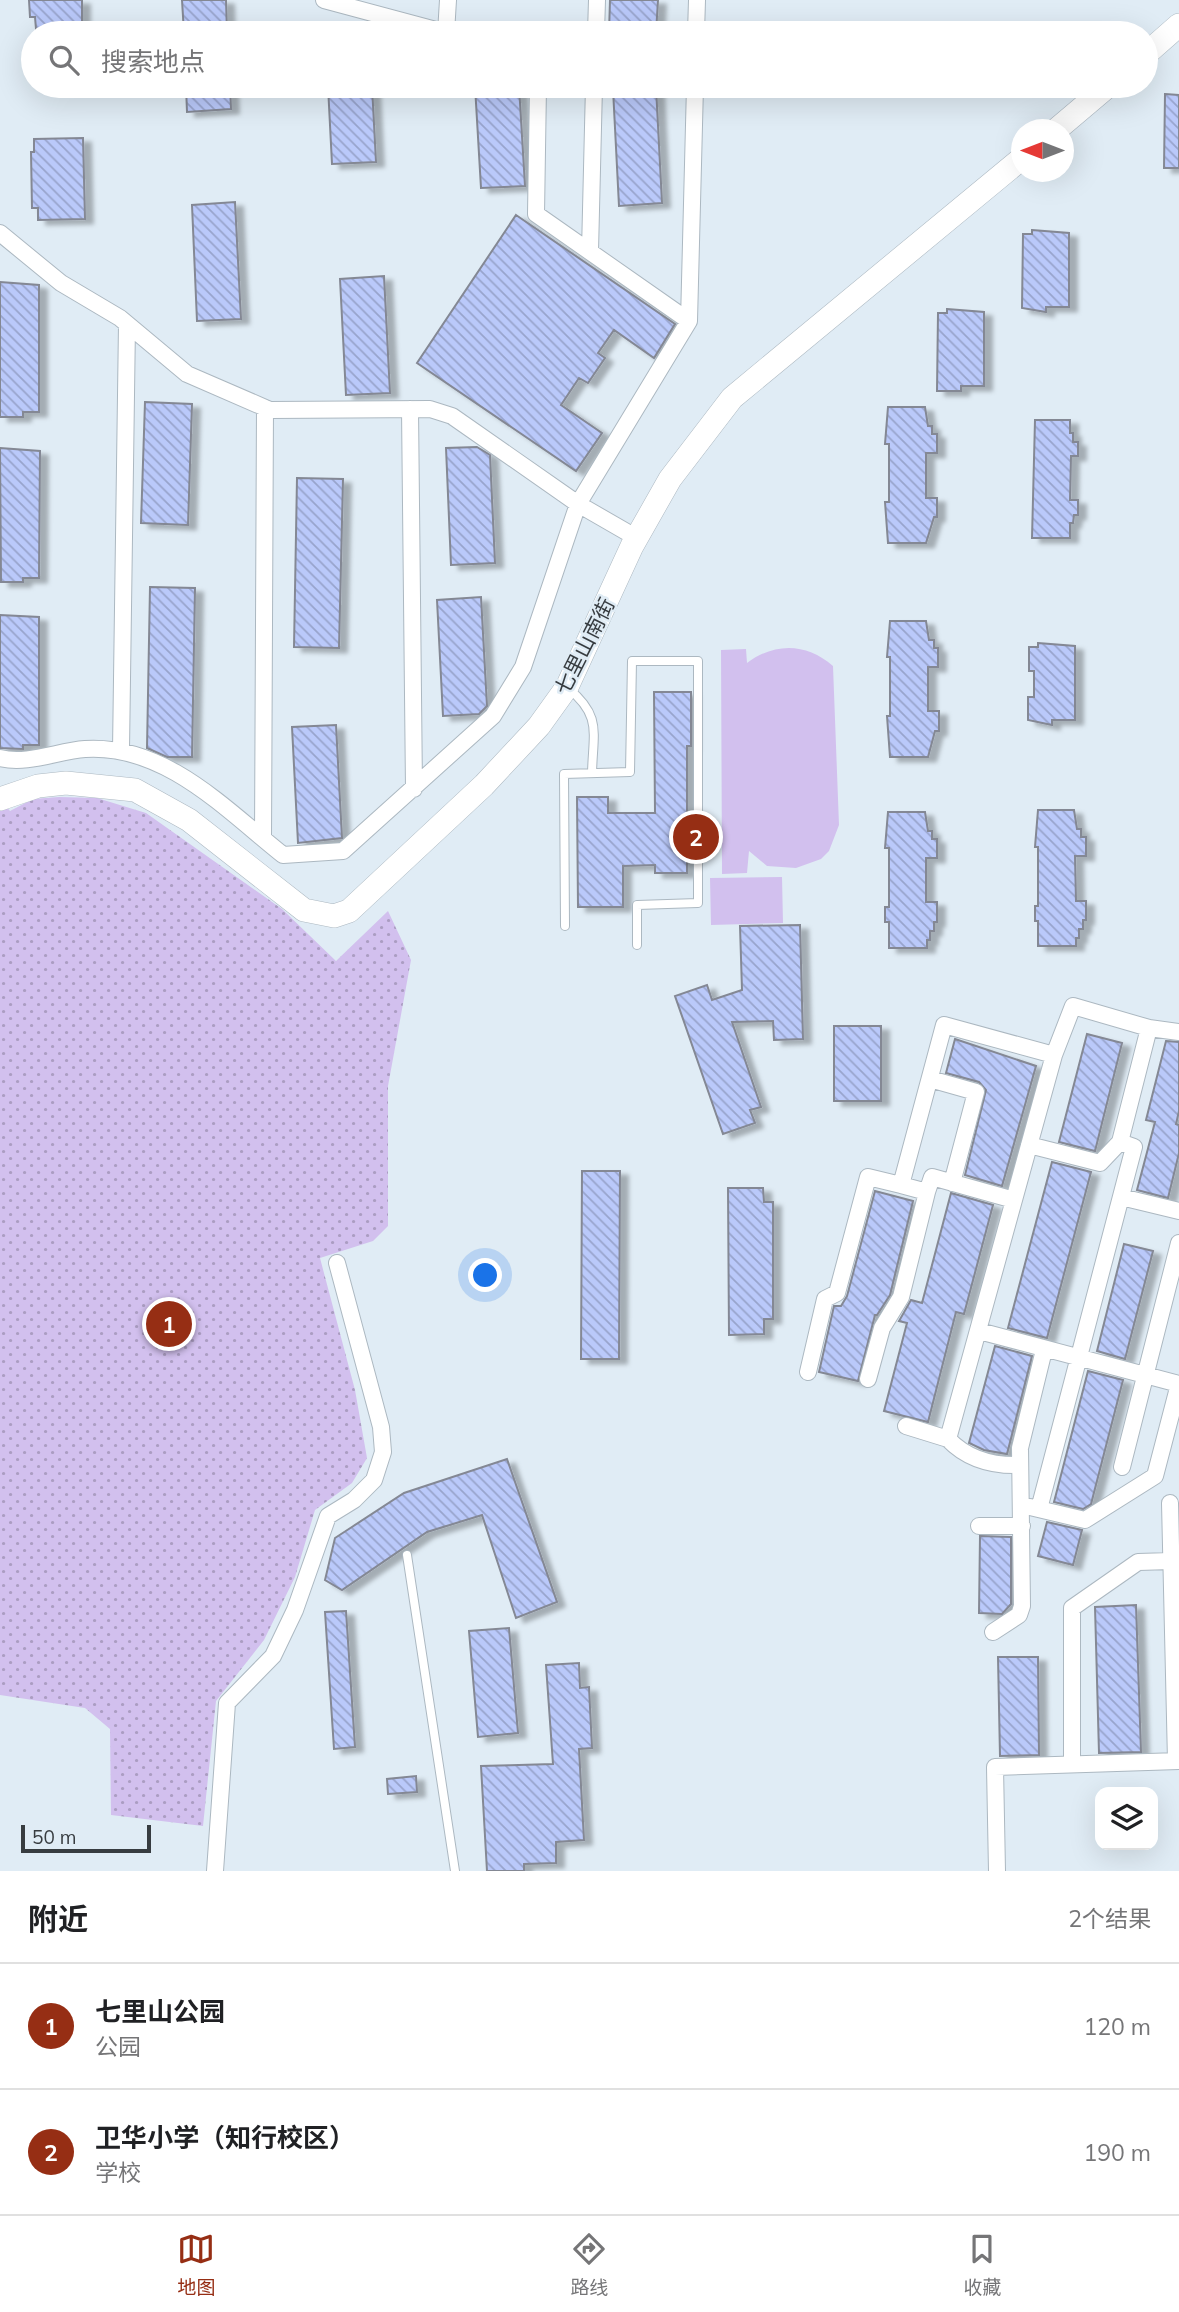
<!DOCTYPE html>
<html lang="zh">
<meta charset="utf-8">
<style>
:root{--surface:#fff;--page:#f2f2f2;--text:#202124;--muted:#757577;--line:#e0e0e0;--accent:#962e14}
body{margin:0;font-family:Mulish,"Noto Sans SC",sans-serif;background:var(--page);color:var(--text)}
.controls{position:absolute;right:21px;bottom:21px;display:grid;overflow:hidden;border-radius:14px;box-shadow:0 7px 28px #0002}
.controls button{width:63px;height:63px;display:grid;place-items:center;padding:0;border:0;border-bottom:2px solid var(--line);background:var(--surface);color:var(--text);font:35px sans-serif}
.compass{position:absolute;left:1011px;top:119px;width:63px;height:63px;border-radius:50%;background:var(--surface);box-shadow:0 7px 28px #0002;rotate:270deg}
.scale{position:absolute;left:21px;bottom:18px;width:130px;box-sizing:border-box;padding-left:7px;border:4px solid #373c40;border-top:0;font-size:19px;line-height:24px;white-space:nowrap;color:#373c40;-webkit-text-stroke:5px #e0ecf5;paint-order:stroke}
.you{position:absolute;left:486px;top:1276px;width:24px;height:24px;margin:-18px;border:5px solid #fff;border-radius:50%;background:#1a73e8;box-shadow:0 0 0 10px #1a73e833}
.badge{display:grid;place-items:center;width:46px;height:46px;border-radius:50%;background:var(--accent);color:#fff;font-size:23px;font-weight:700}
.pin{position:absolute;translate:-50% -50%;border:4px solid #fff;box-shadow:0 2px 7px #0006}
.list{margin:0;padding:0;list-style:none}
h2{display:flex;justify-content:space-between;align-items:center;height:91px;margin:0;padding:0 28px;font-size:30px}
h2 small{font-size:23px;font-weight:400;color:var(--muted)}
.list li{display:grid;grid-template-columns:46px 1fr auto;gap:21px;align-items:center;box-sizing:border-box;height:126px;padding:0 28px;border-top:2px solid var(--line)}
.list b{display:block;font-size:26px;white-space:nowrap}
.list p{margin:0;font-size:23px;white-space:nowrap;color:var(--muted)}
.list em{font-size:23px;font-style:normal;color:var(--muted)}
.icon{flex:none;width:38px;height:38px;fill:none;stroke:currentColor;stroke-width:2;stroke-linecap:round;stroke-linejoin:round}
.map{position:relative;flex:none;width:1179px;height:1871px;overflow:hidden}
.search{position:absolute;background:var(--surface);box-shadow:0 7px 28px #0002;left:21px;right:21px;top:21px;height:77px;display:flex;align-items:center;gap:18px;box-sizing:border-box;padding:0 24px;border-radius:38px;color:var(--muted);font-size:26px}
.sheet{height:343px;background:var(--surface)}
nav{display:flex;justify-content:space-around;align-items:center;box-sizing:border-box;height:98px;border-top:2px solid var(--line);background:var(--surface);font-size:19px;color:var(--muted)}
nav a{display:grid;justify-items:center;gap:4px}
nav .on{color:var(--accent)}
.map>svg:first-child{display:block}
.grass{fill:url(#grass-dots)}
.pitch{fill:#d2c0ee}
.building{fill:url(#building-back-hatch);stroke:#848894;stroke-width:2;filter:url(#shadow)}
.lines{fill:none;stroke-linecap:round;stroke-linejoin:round}
.lane-casing{stroke:#acb8c1;stroke-width:10}
.street-casing{stroke:#acb8c1;stroke-width:18}
.secondary-casing{stroke:#acb8c1;stroke-width:24}
.lane{stroke:#fff;stroke-width:8}
.street{stroke:#fff;stroke-width:16}
.secondary{stroke:#fff;stroke-width:23}
.labels{text-anchor:middle;dominant-baseline:central;stroke-width:5;stroke-linejoin:round;paint-order:stroke}
.street-label{font-size:21px;fill:#373c40;stroke:#e0ecf5}
</style>
<div class="map">
<svg width="1179" height="1871" viewBox="0 0 1179 1871">
<defs>
<pattern id="grass-dots" width="8" height="8" patternUnits="userSpaceOnUse" patternTransform="scale(1.75)"><rect width="8" height="8" fill="#d2c0ee"/><path d="M2 2h.1M6 6h.1" fill="none" stroke="#ab9dc2" stroke-width="1.8" stroke-linecap="round"/></pattern>
<pattern id="building-back-hatch" width="6" height="6" patternUnits="userSpaceOnUse" patternTransform="scale(1.75)"><rect width="6" height="6" fill="#bac9fa"/><path d="M-1 5l2 2M0 0l6 6M5-1l2 2" fill="none" stroke="#98a4cc"/></pattern>
<filter id="shadow"><feDropShadow dx="8" dy="4.5" stdDeviation="2" flood-color="#0004"/></filter>
</defs>
<rect width="100%" height="100%" fill="#e0ecf5"/>
<path class="grass" d="M59,797L97,798L146,813L282,909L336,961L388,911L411,960L388,1086V1226L373,1241L320,1258L355,1390L367,1458L352,1483L315,1510L295,1577L264,1640L216,1701L203,1826L111,1815L110,1729L85,1708L0,1695V799L10,811L33,799Z"/>
<path class="pitch" d="M746,649L747,663C775,642 807,643 833,666L839,825L829,851L821,859L796,868L767,866L749,851L747,873L722,874L721,650Z
M782,877L783,923L711,925L710,878Z"/>
<path class="building" d="M29,0H82V27L36,29L35,17H30Z
M182,0H226L227,33H184Z
M610,0H658L656,33H609Z
M186,86H230L231,109L187,112Z
M328,86H372L376,162L332,164Z
M475,86H519L525,186L481,188Z
M656,87L662,203L619,206L613,89Z
M1165,94L1179,95V168H1164Z
M83,138L85,219L38,220V208H32L31,152H34V139Z
M235,202L241,319L197,321L192,205Z
M516,215L675,324L654,358L614,330L598,353L605,358L588,383L579,378L561,405L602,433L576,471L417,363Z
M1032,230L1069,233V307H1046V312L1022,308L1023,234H1032Z
M384,276L390,393L346,395L340,279Z
M0,282L39,285V412H23V417H0Z
M947,309L984,312V386H961V391H937L938,313H947Z
M145,402L192,404L188,525L141,523Z
M888,407H925L928,426H932V434H937V453H926V498H937V517H934L926,543H888L885,502H889V444H885Z
M1035,420H1070V433H1073V442H1078V456H1071L1070,500H1078V515H1074L1073,523H1070V538H1032Z
M477,447L490,455L495,563L451,565L446,448Z
M0,448L40,451L39,578H23V582H1Z
M297,478L343,479L339,648L294,647Z
M150,587L195,588L192,757H167L147,748Z
M481,597L487,706L479,714L443,716L437,600Z
M0,615L39,617V745H23V749L0,748Z
M890,621H926L929,640H934V648H938V667H928V711H939V731H935L928,757H890L887,716H890V657H887Z
M1038,643L1075,646V720H1052V725L1028,720V697H1034V671H1029V647H1038Z
M654,692H691V746H687V873H655V865L623,866V907H578L577,797H608V813H655Z
M336,725L342,838L298,843L292,727Z
M1038,810H1074L1077,829H1081V837H1086V856H1075L1076,901H1086V920H1083V929H1079V938H1076V946H1038V921H1035V906H1038V847H1035Z
M888,812H925L928,831H932V839H937V858H926V902H937V922H934V931H930V940H927V948H889V922H885V907H889V848H885Z
M800,925L803,1039L774,1040L773,1021L732,1022L761,1107L750,1110L755,1123L723,1134L675,996L707,985L712,1000L742,990L740,926Z
M834,1026H881V1101H834Z
M1087,1034L1122,1043L1095,1151L1059,1142Z
M955,1039L1036,1066L1002,1186L965,1175L986,1090L979,1082L946,1073Z
M1166,1041L1179,1042V1111L1176,1124L1179,1125V1153L1168,1198L1137,1190L1155,1122L1146,1120Z
M1052,1162L1091,1172L1047,1338L1008,1328Z
M582,1171H620L619,1359H581Z
M728,1188H763L764,1202H773V1319H764V1334L729,1335Z
M875,1191L913,1201L890,1295L877,1315H875L858,1381L819,1372L834,1306H841L847,1296Z
M951,1193L993,1205L964,1314L956,1312L928,1422L884,1411L907,1323L899,1321L911,1300L922,1303Z
M1124,1244L1153,1251L1125,1359L1097,1351Z
M995,1346L1032,1356L1007,1454L984,1450L969,1443Z
M1088,1371L1123,1380L1091,1504L1083,1509L1054,1502Z
M507,1459L557,1602L516,1618L482,1515L427,1532L342,1590L325,1580L335,1538L404,1493Z
M1047,1522L1082,1530L1073,1565L1038,1556Z
M980,1536L1011,1537V1604L1002,1614L979,1613Z
M1136,1605L1141,1752L1099,1753L1095,1607Z
M346,1611L355,1747L334,1749L325,1612Z
M509,1628L518,1733L478,1737L469,1631Z
M998,1657H1038L1039,1755L1000,1756Z
M579,1663L580,1688L589,1687L592,1748L579,1749L584,1840L556,1842V1863L524,1864V1871H487L481,1766L553,1764L546,1665Z
M416,1776L417,1792L388,1794L387,1779Z"/>
<g class="lines">
<g class="lane-casing">
<path id="lane" d="M568,688C602,716 593,732 592,773
M565,926L564,774L630,772L632,661H698V903L637,905V945
M407,1555L455,1871"/>
</g>
<g class="street-casing">
<path id="street" d="M324,0L447,33
M446,33L448,0
M596,33L597,0
M696,33L697,0
M538,86L536,214L689,321
M0,233L61,283L120,318L187,374L270,410L430,409L452,416L578,504L637,538
M590,251L594,86
M410,409L414,789
M121,750L127,324
M0,758C27,765 58,751 85,749C165,744 225,809 283,855L343,851L493,716L523,667L578,504L689,321L695,86
M263,838L265,408
M1054,1055L1073,1006L1149,1028L1179,1032
M930,1079L976,1092L952,1183
M1029,1145L1100,1163L1120,1142
M927,1192L932,1177L1014,1200
M1121,1197L1179,1211
M979,1331L1179,1384
M808,1372L825,1299L837,1293L868,1177L901,1185L944,1025L1054,1055L948,1439L906,1426
M868,1379L882,1328L901,1297L927,1192L901,1185
M948,1439C967,1459 993,1466 1020,1465
M1122,1467L1179,1243
M1170,1503L1176,1761
M1030,1507L1085,1520L1155,1476L1179,1384
M1039,1509L1134,1147L1120,1142L1149,1028
M979,1526H1022
M993,1632L1019,1615L1022,1606L1020,1448L1044,1350
M1072,1764V1608L1138,1562L1171,1561
M215,1871L227,1703L273,1656L295,1610L328,1516L354,1500L374,1480L383,1452L381,1427L337,1263
M997,1871L995,1767L1179,1761"/>
</g>
<g class="secondary-casing">
<path id="secondary" d="M1146,54L1179,25
M1056,130L1108,86
M0,799L38,786L66,783L135,790L189,820L304,910L334,916L349,911L484,785L539,726L567,687L632,546L670,479L732,398L1021,159"/>
</g>
<use href="#lane" class="lane"/>
<use href="#street" class="street"/>
<use href="#secondary" class="secondary"/>
</g>
<g class="labels">
<g class="street-label">
<text transform="translate(584 646) rotate(-63)">七里山南街</text>
</g>
</g>
</svg>
<div class="controls">
<button><svg class="icon" aria-label="layers" viewBox="0 0 24 24"><path d="M12 4l9 5-9 5-9-5zM3 14l9 5 9-5"/></svg></button>
</div>
<svg class="compass" viewBox="-18 -18 36 36"><path d="M0-13l5 13h-10z" fill="#e53935"/><path d="M0 13l5-13h-10z" fill="#757577"/></svg>
<div class="scale">50 m</div>
<div class="you"></div>
<div class="pin badge" style="left:169px;top:1324px">1</div>
<div class="pin badge" style="left:696px;top:837px">2</div>
<div class="search"><svg class="icon" aria-label="search" viewBox="0 0 24 24"><circle cx="10" cy="10" r="6"/><path d="M15 15l6 6"/></svg>搜索地点</div>
</div>
<section class="sheet">
<h2>附近<small>2个结果</small></h2>
<ul class="list">
<li><span class="badge">1</span><div><b>七里山公园</b><p>公园</p></div><em>120 m</em></li>
<li><span class="badge">2</span><div><b>卫华小学（知行校区）</b><p>学校</p></div><em>190 m</em></li>
</ul>
</section>
<nav>
<a class="on"><svg class="icon" aria-label="map" viewBox="0 0 24 24"><path d="M3 6l6-2 6 2 6-2v14l-6 2-6-2-6 2zM9 4v14M15 6v14"/></svg>地图</a>
<a><svg class="icon" aria-label="directions" viewBox="0 0 24 24"><path d="M12 3l9 9-9 9-9-9zM9 14v-3h6M13 9l2 2-2 2"/></svg>路线</a>
<a><svg class="icon" aria-label="saved" viewBox="0 0 24 24"><path d="M7 4h10v16l-5-4-5 4z"/></svg>收藏</a>
</nav>
